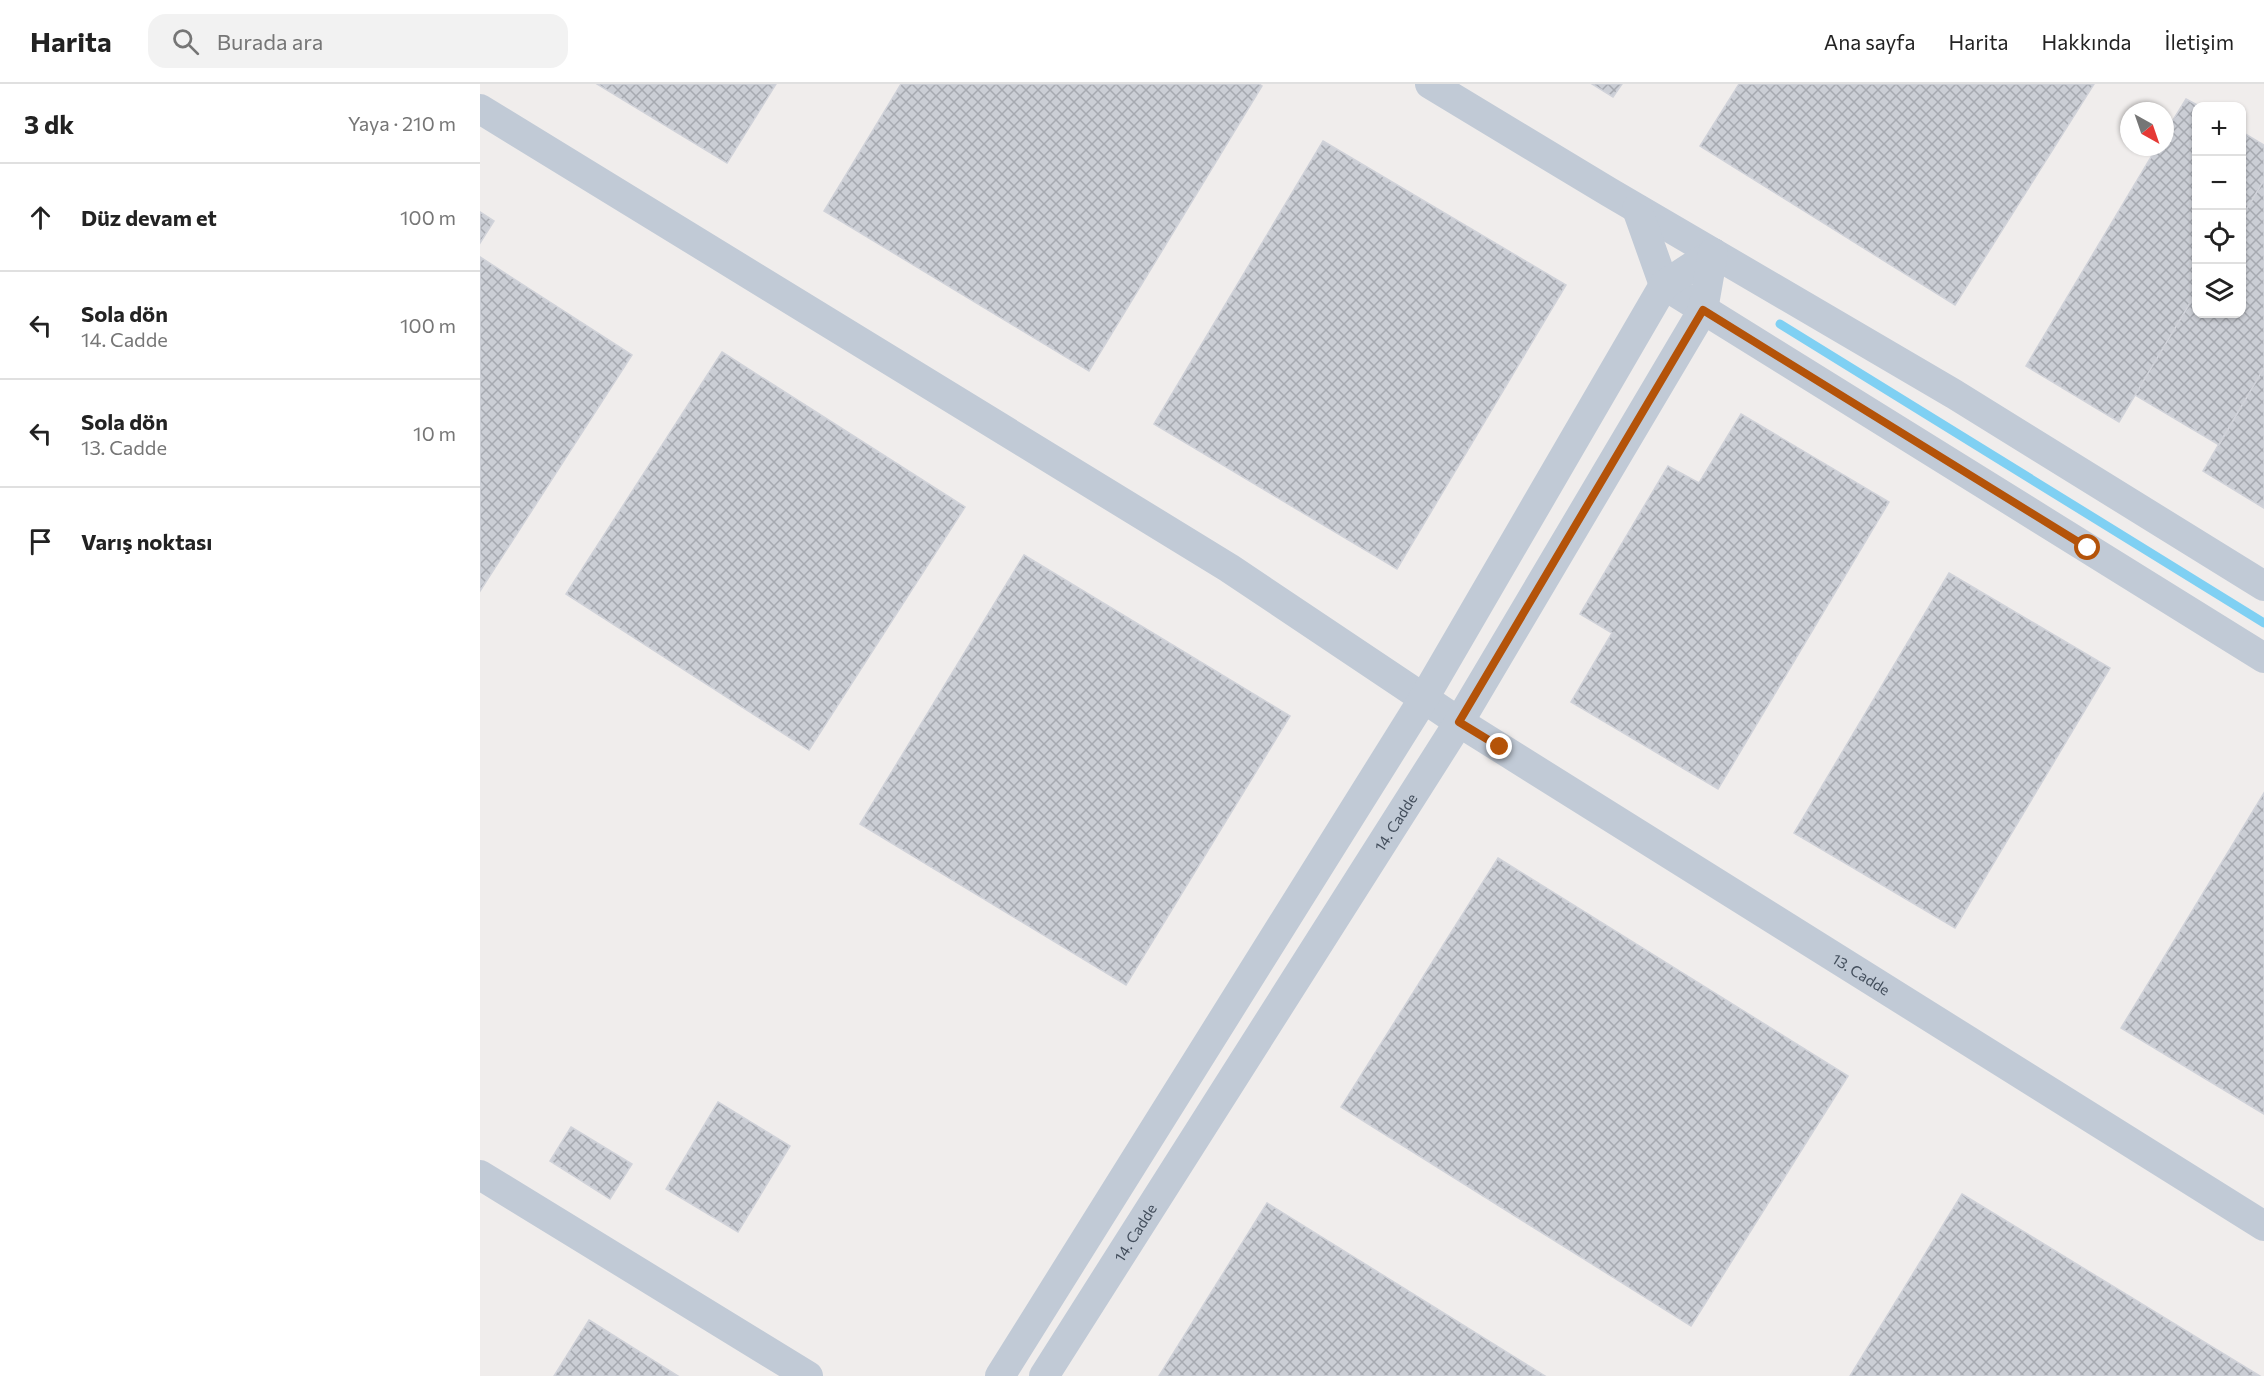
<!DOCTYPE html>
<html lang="tr">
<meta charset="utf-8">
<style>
:root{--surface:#fff;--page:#f2f2f2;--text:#222;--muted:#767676;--line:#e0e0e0}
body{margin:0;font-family:Commissioner,sans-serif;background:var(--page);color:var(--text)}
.controls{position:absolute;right:18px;top:18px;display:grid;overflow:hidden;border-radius:12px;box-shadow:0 2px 4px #0004}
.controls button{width:54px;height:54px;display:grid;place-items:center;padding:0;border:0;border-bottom:2px solid var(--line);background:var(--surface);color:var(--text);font:30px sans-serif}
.compass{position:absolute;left:1640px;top:18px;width:54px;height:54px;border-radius:50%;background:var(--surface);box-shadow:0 2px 4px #0004;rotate:140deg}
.stop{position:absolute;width:18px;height:18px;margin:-14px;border:4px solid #b45309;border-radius:50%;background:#fff}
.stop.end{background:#b45309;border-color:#fff;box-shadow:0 2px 6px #0008}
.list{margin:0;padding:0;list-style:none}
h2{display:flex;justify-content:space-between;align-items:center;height:78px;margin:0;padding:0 24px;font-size:26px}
h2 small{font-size:20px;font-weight:400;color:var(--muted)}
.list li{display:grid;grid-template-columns:39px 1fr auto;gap:18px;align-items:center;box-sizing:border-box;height:108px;padding:0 24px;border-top:2px solid var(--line)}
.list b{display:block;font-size:22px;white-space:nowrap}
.list p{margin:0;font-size:20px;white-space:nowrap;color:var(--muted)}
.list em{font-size:20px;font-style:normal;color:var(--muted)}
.icon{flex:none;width:33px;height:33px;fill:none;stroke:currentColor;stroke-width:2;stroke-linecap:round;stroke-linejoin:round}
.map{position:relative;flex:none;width:1784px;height:1292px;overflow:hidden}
header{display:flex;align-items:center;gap:36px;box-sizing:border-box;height:84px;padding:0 30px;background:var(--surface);border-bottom:2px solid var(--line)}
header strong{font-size:28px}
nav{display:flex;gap:33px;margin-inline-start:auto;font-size:21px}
.search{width:420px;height:54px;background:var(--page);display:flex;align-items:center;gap:15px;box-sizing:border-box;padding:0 21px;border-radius:18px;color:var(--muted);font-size:22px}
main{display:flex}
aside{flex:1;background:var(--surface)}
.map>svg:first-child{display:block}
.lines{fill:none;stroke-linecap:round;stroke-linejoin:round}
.stream{stroke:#7fd0f3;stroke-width:9}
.building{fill:url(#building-cross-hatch);stroke:#d0d2d9;stroke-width:1.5}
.minor{stroke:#c1cad6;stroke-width:30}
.route{stroke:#b45309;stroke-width:8}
.labels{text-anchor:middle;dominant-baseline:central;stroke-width:4.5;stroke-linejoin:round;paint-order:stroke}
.street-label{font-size:15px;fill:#434e5c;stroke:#fff}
</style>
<header>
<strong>Harita</strong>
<div class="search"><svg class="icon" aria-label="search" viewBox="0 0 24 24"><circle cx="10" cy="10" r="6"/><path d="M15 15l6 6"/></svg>Burada ara</div>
<nav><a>Ana sayfa</a><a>Harita</a><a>Hakkında</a><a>İletişim</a></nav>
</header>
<main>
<aside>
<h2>3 dk<small>Yaya · 210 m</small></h2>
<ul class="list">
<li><svg class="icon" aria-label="ahead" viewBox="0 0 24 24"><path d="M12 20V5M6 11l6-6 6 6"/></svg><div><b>Düz devam et</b></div><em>100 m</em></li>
<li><svg class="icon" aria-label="left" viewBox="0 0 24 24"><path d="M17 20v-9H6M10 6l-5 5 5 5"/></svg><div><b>Sola dön</b><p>14. Cadde</p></div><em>100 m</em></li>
<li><svg class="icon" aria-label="left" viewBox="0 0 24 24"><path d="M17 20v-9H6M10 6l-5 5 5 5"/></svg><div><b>Sola dön</b><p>13. Cadde</p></div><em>10 m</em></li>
<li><svg class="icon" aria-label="arrive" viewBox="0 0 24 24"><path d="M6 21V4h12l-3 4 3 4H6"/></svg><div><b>Varış noktası</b></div></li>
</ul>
</aside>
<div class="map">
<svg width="1784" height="1292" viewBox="0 0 1784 1292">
<defs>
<pattern id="building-cross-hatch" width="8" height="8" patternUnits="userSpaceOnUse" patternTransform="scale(1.5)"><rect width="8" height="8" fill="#cbced5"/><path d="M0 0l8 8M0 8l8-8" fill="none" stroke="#a6a9b0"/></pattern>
</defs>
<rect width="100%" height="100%" fill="#f0edec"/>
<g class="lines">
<path class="stream" d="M1300,240L1784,539"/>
</g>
<path class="building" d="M117,0H296L247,79Z
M421,0H779L782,2L609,287L344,127Z
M1112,0H1142L1133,13Z
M1259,0H1614L1475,221L1220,62Z
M1706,15L1719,22H1716V209L1639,338L1546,282L1677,63H1685V49Z
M1762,48L1784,61V96L1762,133Z
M843,57L1086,201L917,485L674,340Z
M1784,96V284L1739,361L1655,311L1716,209V230H1762V133Z
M0,128L14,137L0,159Z
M0,173L152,271L0,507Z
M242,268L485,423L329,666L86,510Z
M1784,284V424L1723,387Z
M1261,330L1409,418L1238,705L1091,618L1132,549L1100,530L1188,382L1219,399Z
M544,471L810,632L646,901L380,740Z
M1469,489L1630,584L1475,844L1314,749Z
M1784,709V1030L1641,944Z
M1018,774L1368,992L1211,1242L861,1023Z
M238,1018L310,1062L258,1148L186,1105Z
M91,1043L152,1080L130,1115L70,1077Z
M1482,1110L1780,1292H1370Z
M787,1119L1065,1292H679Z
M109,1236L198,1292H74Z"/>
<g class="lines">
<g class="minor">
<path d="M950,0L1129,108L1474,310L1784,502"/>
<path id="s1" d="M0,25L749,484L979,638L1784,1142"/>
<path d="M1157,125L1184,201L1784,574"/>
<path d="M0,1091L328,1292"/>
<path d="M520,1292L944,614L1184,201L1233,169"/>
<path id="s2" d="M564,1292L979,638L1223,226L1233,169"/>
</g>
</g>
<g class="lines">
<path class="route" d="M1020,663L979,638L1223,226L1608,464"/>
</g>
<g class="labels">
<g class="street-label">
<text stroke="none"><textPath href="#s2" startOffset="656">14. Cadde</textPath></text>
<text stroke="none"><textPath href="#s1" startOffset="1630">13. Cadde</textPath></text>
<text stroke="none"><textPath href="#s2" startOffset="170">14. Cadde</textPath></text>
</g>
</g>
</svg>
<div class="controls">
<button>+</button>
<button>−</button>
<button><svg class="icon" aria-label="locate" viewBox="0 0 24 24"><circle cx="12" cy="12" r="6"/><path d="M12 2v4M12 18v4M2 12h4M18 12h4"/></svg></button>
<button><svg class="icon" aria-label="layers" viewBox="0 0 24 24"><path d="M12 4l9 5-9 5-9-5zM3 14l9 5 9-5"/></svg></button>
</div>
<svg class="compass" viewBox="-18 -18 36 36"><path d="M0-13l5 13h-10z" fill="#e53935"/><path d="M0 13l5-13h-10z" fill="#767676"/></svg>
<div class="stop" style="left:1608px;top:464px"></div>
<div class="stop end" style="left:1020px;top:663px"></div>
</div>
</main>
